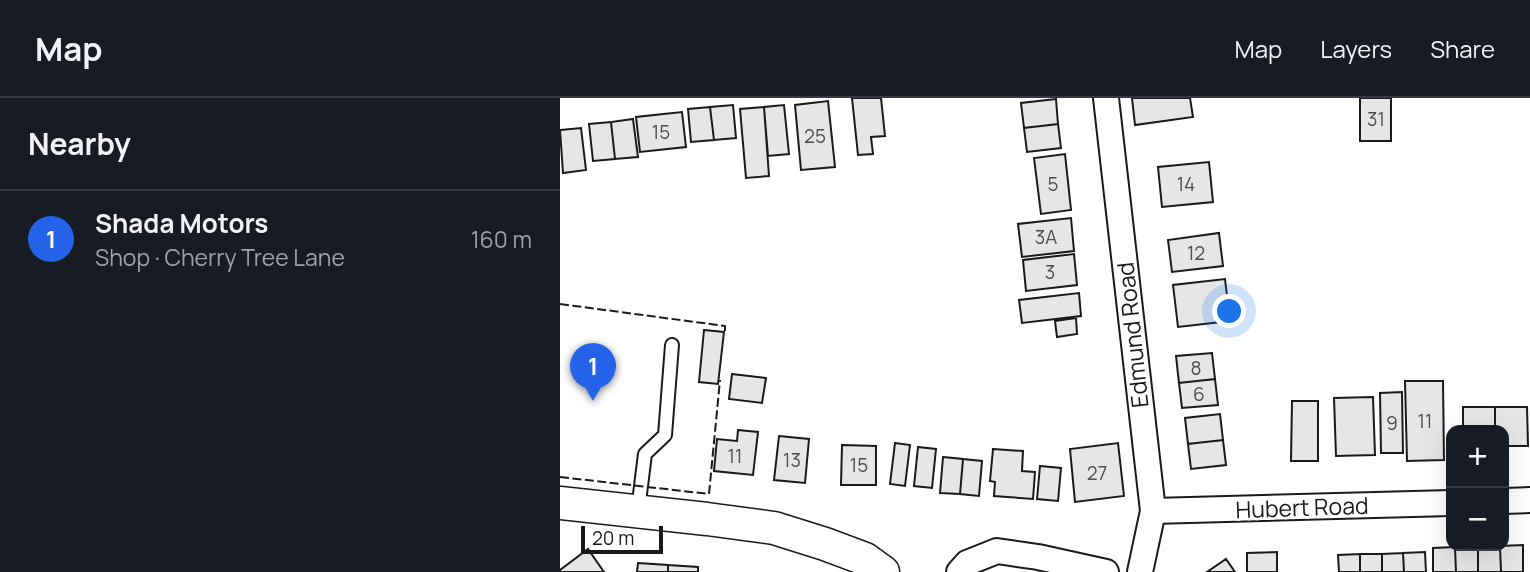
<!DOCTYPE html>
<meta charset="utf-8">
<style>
:root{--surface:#171b24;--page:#242831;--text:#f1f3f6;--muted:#9ea1a6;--line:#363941;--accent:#2563eb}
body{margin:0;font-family:Manrope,sans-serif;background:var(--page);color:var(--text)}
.controls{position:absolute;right:21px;bottom:21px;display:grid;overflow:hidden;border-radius:14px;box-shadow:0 7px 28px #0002}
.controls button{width:63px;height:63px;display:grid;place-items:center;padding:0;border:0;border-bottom:2px solid var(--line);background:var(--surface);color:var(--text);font:35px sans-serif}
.scale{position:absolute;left:21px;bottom:18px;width:82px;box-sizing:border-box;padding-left:7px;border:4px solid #1a1a1a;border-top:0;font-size:19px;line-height:24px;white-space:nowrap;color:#1a1a1a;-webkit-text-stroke:5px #fff;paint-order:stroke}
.you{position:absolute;left:670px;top:214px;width:24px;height:24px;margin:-18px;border:5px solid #fff;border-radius:50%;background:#1a73e8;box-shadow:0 0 0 10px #1a73e833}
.badge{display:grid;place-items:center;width:46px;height:46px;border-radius:50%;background:var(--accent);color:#fff;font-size:23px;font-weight:700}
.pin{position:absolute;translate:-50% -58px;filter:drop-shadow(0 2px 4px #0008)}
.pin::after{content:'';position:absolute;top:37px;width:24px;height:21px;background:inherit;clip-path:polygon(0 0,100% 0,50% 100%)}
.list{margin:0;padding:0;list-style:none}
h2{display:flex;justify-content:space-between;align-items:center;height:91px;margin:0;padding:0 28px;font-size:30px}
h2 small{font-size:23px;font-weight:400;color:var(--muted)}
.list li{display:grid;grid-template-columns:46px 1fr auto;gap:21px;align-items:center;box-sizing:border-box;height:98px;padding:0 28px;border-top:2px solid var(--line)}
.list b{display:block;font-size:26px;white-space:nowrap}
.list p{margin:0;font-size:23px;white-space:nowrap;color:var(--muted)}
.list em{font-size:23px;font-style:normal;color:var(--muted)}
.map{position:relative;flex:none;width:970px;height:474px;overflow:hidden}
header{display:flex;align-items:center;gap:42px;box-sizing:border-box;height:98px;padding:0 35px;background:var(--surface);border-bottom:2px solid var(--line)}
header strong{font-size:33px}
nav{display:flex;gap:38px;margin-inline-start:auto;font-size:24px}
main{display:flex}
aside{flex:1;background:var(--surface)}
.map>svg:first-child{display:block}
.building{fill:#e6e6e6;stroke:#1a1a1a;stroke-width:2}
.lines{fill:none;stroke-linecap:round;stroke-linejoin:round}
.service-casing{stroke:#1a1a1a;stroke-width:16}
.minor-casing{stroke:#1a1a1a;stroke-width:28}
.tertiary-casing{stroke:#1a1a1a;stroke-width:35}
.service{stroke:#fff;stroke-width:12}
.minor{stroke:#fff;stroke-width:24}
.tertiary{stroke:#fff;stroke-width:32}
.fence{stroke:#1a1a1a;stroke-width:2;stroke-dasharray:9 3.5;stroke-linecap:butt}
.labels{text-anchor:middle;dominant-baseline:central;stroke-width:5;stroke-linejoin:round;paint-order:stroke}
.number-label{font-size:19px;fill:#4d4d4d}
.street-label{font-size:23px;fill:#1a1a1a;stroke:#fff}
</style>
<header>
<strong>Map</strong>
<nav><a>Map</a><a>Layers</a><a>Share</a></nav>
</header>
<main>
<aside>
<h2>Nearby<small></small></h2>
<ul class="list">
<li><span class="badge">1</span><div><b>Shada Motors</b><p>Shop · Cherry Tree Lane</p></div><em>160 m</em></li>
</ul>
</aside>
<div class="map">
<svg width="970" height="474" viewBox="0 0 970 474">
<rect width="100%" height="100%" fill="#fff"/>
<path class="building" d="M292,0H321L325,38L311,39L313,56L298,57Z
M572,0H630L633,19L575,27Z
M800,0H831V43H800Z
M496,1L498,26L464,30L461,5Z
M268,3L275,69L241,72L235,7Z
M173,7L176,40L154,42L150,9Z
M224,7L229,56L208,58L204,9Z
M150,9L154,42L131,44L128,11Z
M204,9L209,78L186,80L180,11Z
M122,14L126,49L80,54L76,19Z
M73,21L78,59L55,61L51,24Z
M51,24L55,61L33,63L29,26Z
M498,26L501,50L467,54L464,30Z
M21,30L26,72L3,75L0,32Z
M505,56L511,112L481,116L474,60Z
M649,64L653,104L602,109L598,69Z
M511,120L514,153L462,159L458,126Z
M659,135L663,168L612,174L608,142Z
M514,156L517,187L466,193L463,162Z
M665,181L670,223L618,229L613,187Z
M519,195L521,218L462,225L459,202Z
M516,220L517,236L497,239L495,223Z
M144,232L164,234L158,286L139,284Z
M652,255L655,281L619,285L616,258Z
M172,276L206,280L202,305L169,301Z
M655,281L658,307L622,310L619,285Z
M845,283H883L884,362L847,363Z
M842,294L843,355H821L820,295Z
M813,299L815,357L776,358L774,300Z
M732,303H758V363H731Z
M903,309H935V332H903Z
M935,309H967L968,348H944V332H935Z
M660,316L663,342L628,346L625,320Z
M178,332L198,334L193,377L154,373L157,341L177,343Z
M219,338L249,341L245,385L214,382Z
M663,342L666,367L631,371L628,346Z
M335,345L350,347L345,388L330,386Z
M558,345L564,398L515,404L510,351Z
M282,347L316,348V387H281Z
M358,349L376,351L372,390L354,388Z
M433,351L463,353L462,373L475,374L473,401L434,398L435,384L430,383Z
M383,359L403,361L400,396L380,395Z
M403,361L422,363L419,398L400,396Z
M480,368L501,370L498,403L477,401Z
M963,447V474H941L940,448Z
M940,448L941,474H918V449Z
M895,449L896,474H873V450Z
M895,449H918V474H896Z
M28,451L44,474H0V472Z
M717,454V474H687V455Z
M865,454L866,474H844L843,455Z
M843,455L844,474H822V456Z
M800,456V474H779L778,457Z
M800,456H822V474H800Z
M666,461L675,474H647Z
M78,465L108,467V474H77Z
M108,467L138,469V474H108Z"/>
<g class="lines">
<g class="service-casing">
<path id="service" d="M78,412L85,356L105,337L112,247"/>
</g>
<g class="minor-casing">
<path id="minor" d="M546,0L593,413L580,474
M944,403L970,402
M593,413L891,405
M399,474L407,465L437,453L478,459L546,474"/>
</g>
<g class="tertiary-casing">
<path id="tertiary" d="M0,405L147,421L214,430L265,446L305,461L323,474"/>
</g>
<use href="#service" class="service"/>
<use href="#minor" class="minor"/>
<use href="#tertiary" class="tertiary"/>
<path class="fence" d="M0,206L165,228V236
M0,379L149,396L160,282"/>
</g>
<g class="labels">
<g class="number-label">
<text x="816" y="21">31</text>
<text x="101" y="34">15</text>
<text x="255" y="38">25</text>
<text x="493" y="86">5</text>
<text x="626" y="86">14</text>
<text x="486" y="139">3A</text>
<text x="636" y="155">12</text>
<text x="490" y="174">3</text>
<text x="636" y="270">8</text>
<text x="639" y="296">6</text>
<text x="865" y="323">11</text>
<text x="832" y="325">9</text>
<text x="175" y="358">11</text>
<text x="232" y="362">13</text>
<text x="299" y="367">15</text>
<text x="537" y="375">27</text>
</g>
<g class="street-label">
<text transform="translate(572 237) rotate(-96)">Edmund Road</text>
<text transform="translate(742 409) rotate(-2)">Hubert Road</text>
</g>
</g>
</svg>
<div class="controls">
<button>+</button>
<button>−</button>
</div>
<div class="scale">20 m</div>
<div class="you"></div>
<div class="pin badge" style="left:33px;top:303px">1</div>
</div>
</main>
